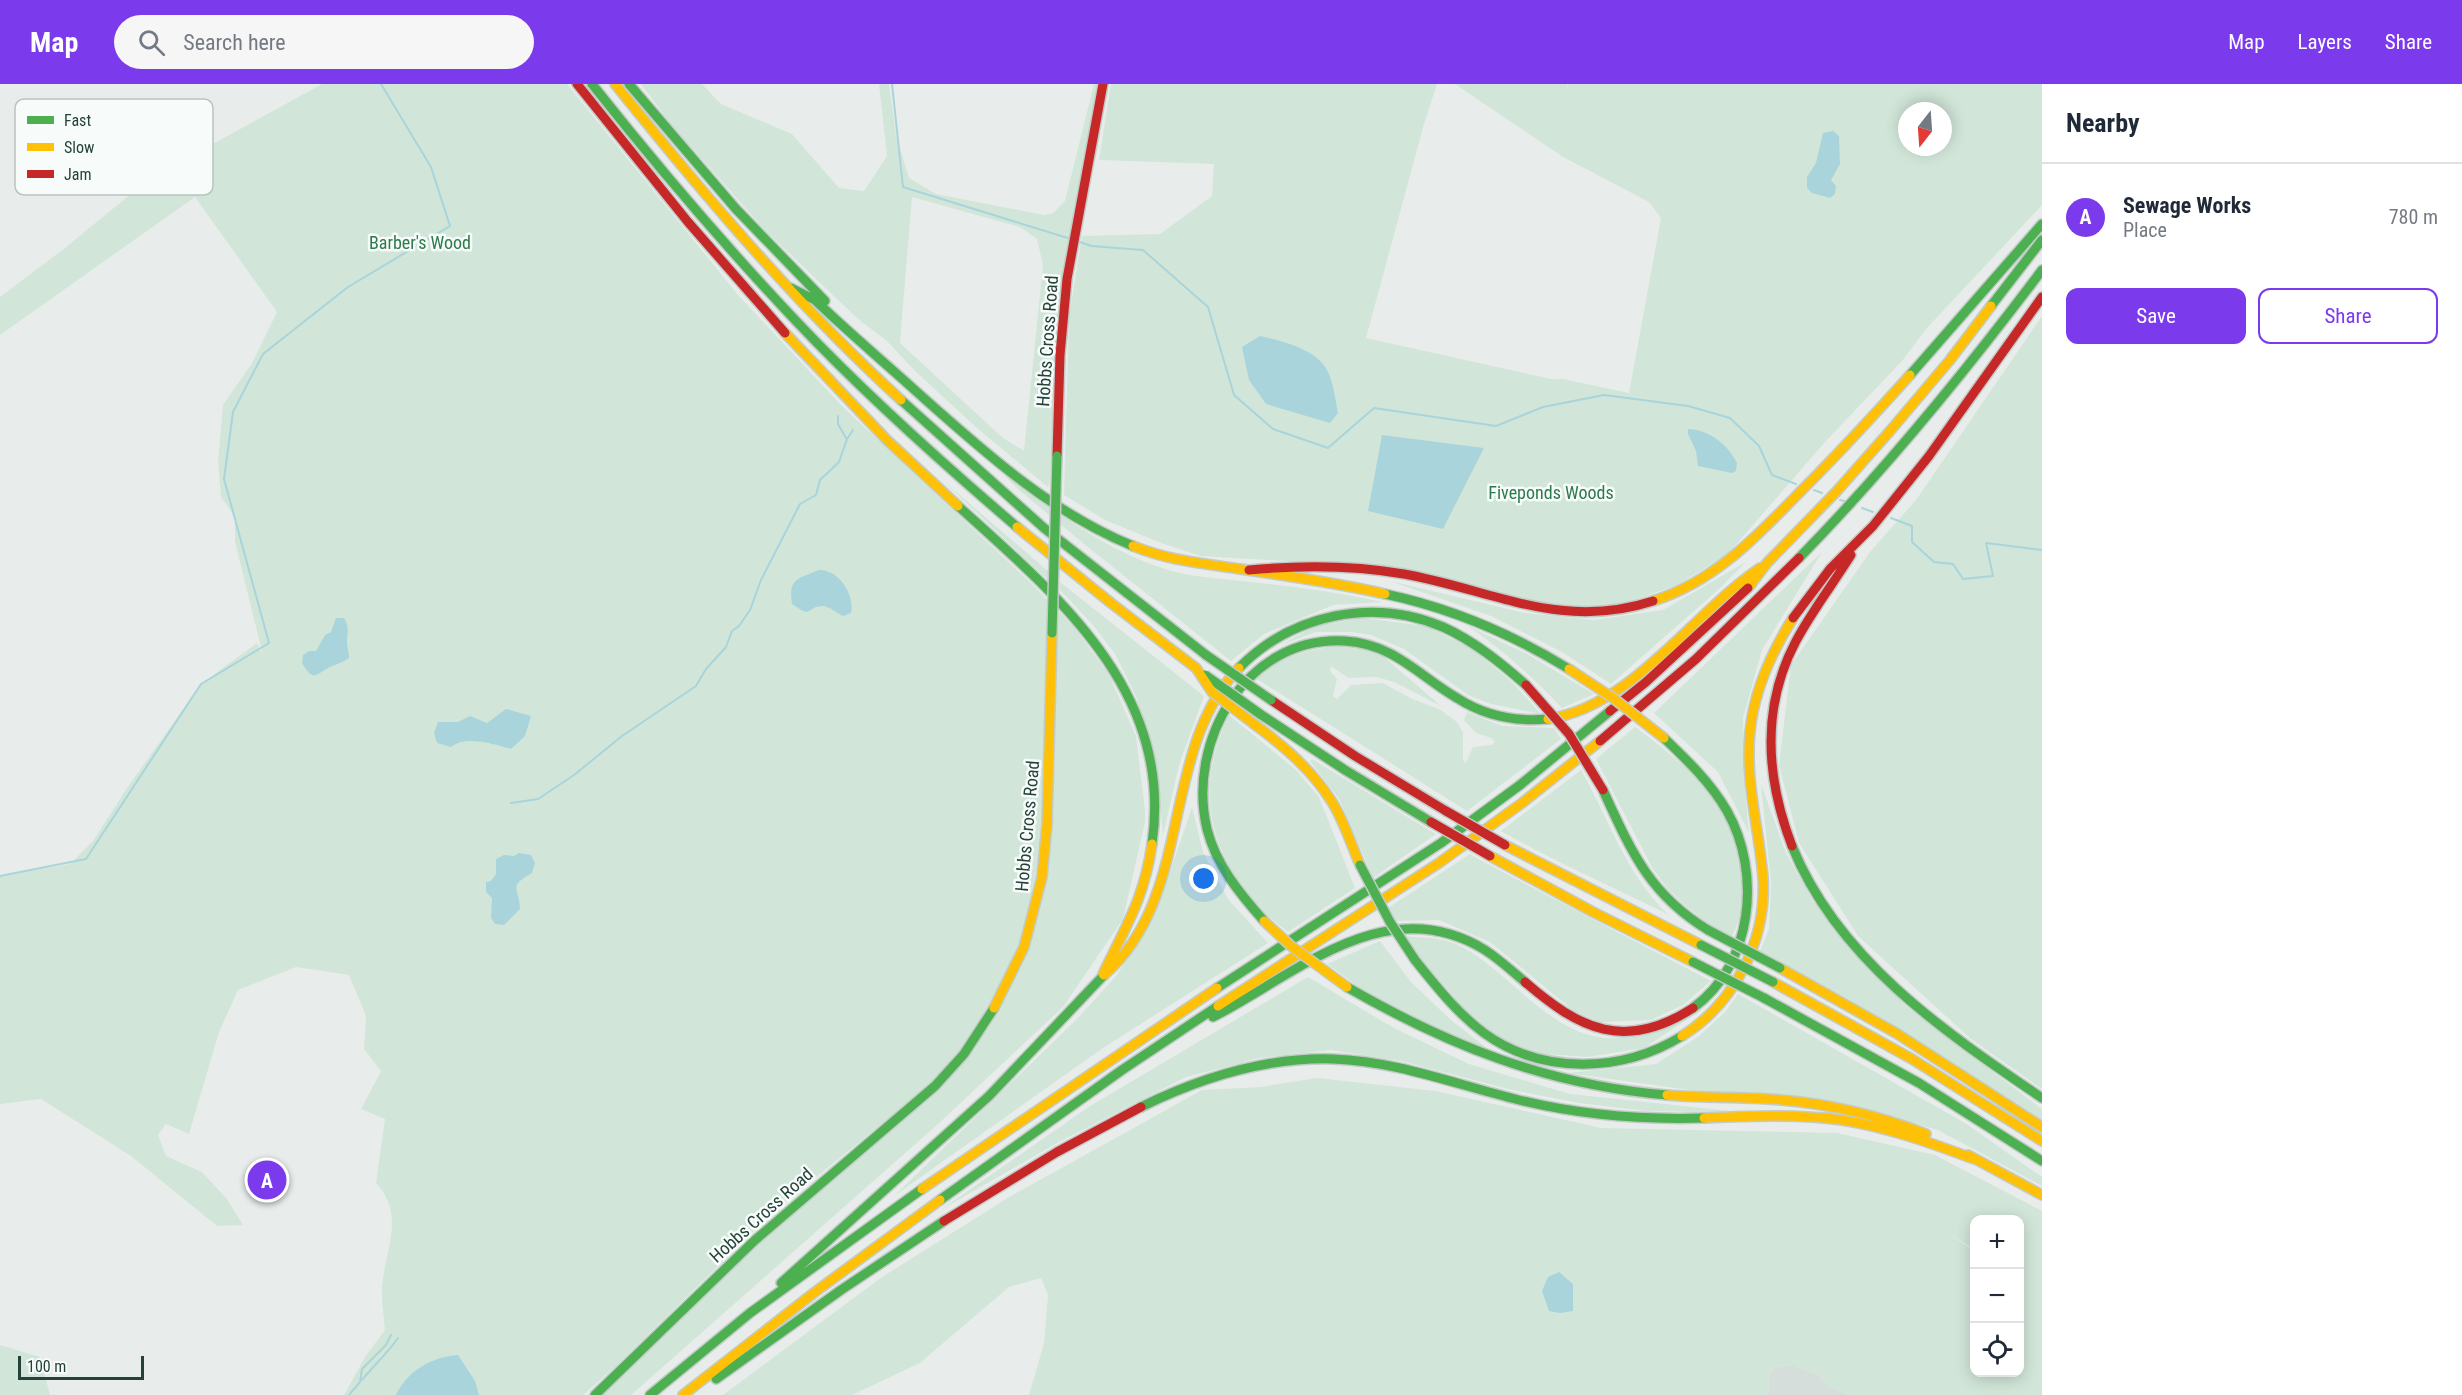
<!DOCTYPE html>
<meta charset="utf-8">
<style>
:root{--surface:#fff;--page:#f6f6f7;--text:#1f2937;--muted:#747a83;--line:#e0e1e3;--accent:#7c3aed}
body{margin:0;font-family:"Roboto Condensed",sans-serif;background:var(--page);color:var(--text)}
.controls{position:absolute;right:18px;bottom:18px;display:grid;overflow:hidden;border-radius:12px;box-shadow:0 3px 15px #0003}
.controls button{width:54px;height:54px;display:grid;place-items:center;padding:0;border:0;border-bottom:2px solid var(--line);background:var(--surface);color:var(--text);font:30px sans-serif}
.compass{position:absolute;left:1898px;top:18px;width:54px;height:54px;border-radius:50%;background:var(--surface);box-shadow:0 3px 15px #0003;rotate:197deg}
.scale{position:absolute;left:18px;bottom:15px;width:126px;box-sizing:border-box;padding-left:6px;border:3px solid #24423a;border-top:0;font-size:16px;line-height:21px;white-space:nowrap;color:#24423a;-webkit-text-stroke:4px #f7fbf9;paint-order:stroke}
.you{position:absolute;left:1204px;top:795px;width:21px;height:21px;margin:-15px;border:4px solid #fff;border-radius:50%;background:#1a73e8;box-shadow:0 0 0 9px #1a73e833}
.badge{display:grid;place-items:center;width:39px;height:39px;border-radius:50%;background:var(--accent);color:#fff;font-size:20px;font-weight:700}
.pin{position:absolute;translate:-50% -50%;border:3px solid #fff;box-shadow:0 2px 6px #0006}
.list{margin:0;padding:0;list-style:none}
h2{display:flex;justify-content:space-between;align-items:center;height:78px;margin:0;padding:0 24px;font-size:26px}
h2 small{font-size:20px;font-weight:400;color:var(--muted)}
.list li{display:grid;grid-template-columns:39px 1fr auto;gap:18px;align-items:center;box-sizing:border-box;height:108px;padding:0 24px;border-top:2px solid var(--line)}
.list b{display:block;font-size:22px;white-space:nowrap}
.list p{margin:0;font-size:20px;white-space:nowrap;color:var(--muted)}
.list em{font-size:20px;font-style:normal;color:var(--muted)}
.actions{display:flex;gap:12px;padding:18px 24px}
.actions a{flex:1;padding:14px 0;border:2px solid var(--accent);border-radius:12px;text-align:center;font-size:21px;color:var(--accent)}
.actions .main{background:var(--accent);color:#fff}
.icon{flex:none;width:33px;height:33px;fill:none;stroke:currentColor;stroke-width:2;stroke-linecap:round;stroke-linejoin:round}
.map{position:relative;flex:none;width:2042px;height:1311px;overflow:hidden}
header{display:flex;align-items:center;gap:36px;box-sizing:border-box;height:84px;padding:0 30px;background:var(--accent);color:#fff}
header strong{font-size:28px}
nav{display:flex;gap:33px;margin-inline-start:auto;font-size:21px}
.search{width:420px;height:54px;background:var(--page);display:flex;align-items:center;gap:15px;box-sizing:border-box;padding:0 21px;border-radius:33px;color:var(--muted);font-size:22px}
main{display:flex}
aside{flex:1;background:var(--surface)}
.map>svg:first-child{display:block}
.built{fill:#d6dedb}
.green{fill:#d1e6d8;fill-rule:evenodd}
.water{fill:#a9d4db}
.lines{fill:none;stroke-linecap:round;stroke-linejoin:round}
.stream{stroke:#a9d4db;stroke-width:2}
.fast-casing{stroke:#c3cbc8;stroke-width:12}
.slow-casing{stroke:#c3cbc8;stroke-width:12}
.jam-casing{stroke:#c3cbc8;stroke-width:12}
.fast{stroke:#4caf50;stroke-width:9}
.slow{stroke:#ffc107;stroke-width:9}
.jam{stroke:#c62828;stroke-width:9}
.fast-bridge-casing{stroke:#c3cbc8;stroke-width:12;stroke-linecap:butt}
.slow-bridge-casing{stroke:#c3cbc8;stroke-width:12;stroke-linecap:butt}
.jam-bridge-casing{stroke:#c3cbc8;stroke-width:12;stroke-linecap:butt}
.fast-bridge{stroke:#4caf50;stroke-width:9}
.slow-bridge{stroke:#ffc107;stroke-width:9}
.jam-bridge{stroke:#c62828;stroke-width:9}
.labels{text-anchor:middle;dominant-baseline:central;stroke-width:5;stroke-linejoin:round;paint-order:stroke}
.park-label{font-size:18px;fill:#2d7a4b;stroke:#f7fbf9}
.street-label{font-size:18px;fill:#24423a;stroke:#f7fbf9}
.key{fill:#f7fbf9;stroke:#b8c4c0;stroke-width:1.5}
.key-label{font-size:16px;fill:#24423a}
</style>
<header>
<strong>Map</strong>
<div class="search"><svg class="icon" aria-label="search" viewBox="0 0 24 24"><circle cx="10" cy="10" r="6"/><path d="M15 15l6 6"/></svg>Search here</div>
<nav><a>Map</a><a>Layers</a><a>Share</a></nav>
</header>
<main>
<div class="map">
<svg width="2042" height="1311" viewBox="0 0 2042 1311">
<rect width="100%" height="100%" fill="#e8edeb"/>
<path class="built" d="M1793,1281L1818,1291L1827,1302L1850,1311H1768L1769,1291L1775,1283Z"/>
<path class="green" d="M322,0H567L738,211L842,322L1034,502L1074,543L1109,591L1136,652L1145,726V738L1123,835L1063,923L937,1041L631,1311H595L691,1218L832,1095L895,1029L773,1128L616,1282L583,1311H344L365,1273L385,1246C384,1232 381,1217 382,1203C385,1165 406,1132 376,1099L385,1035L361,1025L381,987L364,965L366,932L349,891L296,883L238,906L219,948L189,1050L166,1040L158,1051L166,1072L202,1088L227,1115L243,1141L217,1142L131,1072L41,1015L0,1020V792L70,780L93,757L127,704L201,600L257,559L263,571L235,458V433L221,413L218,378L223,321L252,279L277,228L195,113L0,251V213L65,164L149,95Z
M641,0H702L721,20L792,50L839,104L864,107L887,72L879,0H889L896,51L909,94L936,110L1044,131L1053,129L1065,117L1094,0H1097L1057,242L1050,397L1044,391L1050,398L1048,403L978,345L914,286L887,257L858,235L767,148L670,39ZM912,113L1020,143L1037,155L1043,181L1024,367L1003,354L900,259Z
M1111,0H1437L1424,40L1366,254L1551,295H1563L1629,309L1661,134L1649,118L1563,73L1455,0H1567V4L1568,0H2042V121L1927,244L1902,277L1825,358L1727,471L1677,501L1626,519L1582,525L1523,518L1336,480L1201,472L1161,459L1105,436L1064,411L1069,234L1082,152L1160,150L1212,112L1214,80L1099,76ZM1907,27H1943V63H1907Z
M2042,232V1005L1971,955L1858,852L1799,759L1779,681L1791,581L1870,468L1916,416Z
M1002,389C1053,425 1101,464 1162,484C1188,493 1215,494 1242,497C1289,502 1336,508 1382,518L1333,521L1264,550L1231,577L1089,464L1019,406Z
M941,395L1049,488L1048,496Z
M1822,468L1762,566L1743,634L1745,707L1749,749L1718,688L1654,629Z
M1746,478L1719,505L1611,600L1562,568L1491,532L1390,497L1525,529L1594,536L1663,526Z
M1060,498L1204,612L1179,681L1163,751L1157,680L1136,612L1115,570L1093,541L1060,506Z
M1363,534L1426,542L1474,566L1513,599L1541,630L1491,620L1468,611L1404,565L1371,551L1352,548H1316L1281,561L1315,542Z
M1468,542L1527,570L1594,610L1562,624C1533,593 1503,566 1468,542Z
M1335,562L1367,566L1383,572L1441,622L1394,598L1377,593L1348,594L1331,582L1330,587L1337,595L1333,612L1337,615L1351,601L1383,599L1412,615L1439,625L1457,638L1463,648V676L1466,679L1473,663L1491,661L1495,658L1491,654L1476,649L1464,636L1467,628L1502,642L1554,644L1561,655L1467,727L1257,595C1278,572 1305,567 1335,562Z
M1229,631L1296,686L1319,713L1355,804L1288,848C1276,838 1263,829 1253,817C1206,758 1196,701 1229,631Z
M1635,643C1688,683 1732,716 1741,785C1744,809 1743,831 1732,852L1710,841L1685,821L1668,805L1653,785L1596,675Z
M1312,675L1424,743L1436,750L1373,794L1339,715L1310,677Z
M1581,686C1609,735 1627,793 1669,831C1613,803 1555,778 1501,747Z
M1761,700L1786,769L1813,817L1864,879L1907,923L2042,1025V1036L1848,915L1760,867L1769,845L1771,799Z
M1192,723L1203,768L1228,815L1268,859L1103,964L894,1112L1077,935L1117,891L1151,834L1167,797Z
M1470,770L1482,777L1711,897L1683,921L1651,936L1600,938L1574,927L1490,858L1439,836L1393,837L1388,824Z
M1404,852C1422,854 1442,853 1458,861C1508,885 1549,951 1607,954C1631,956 1679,934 1703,925L1644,964L1588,973L1545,970L1500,956L1463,923L1414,867Z
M1380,857L1411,898L1451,936L1493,969L1422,939L1359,903L1327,880Z
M1308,893L1394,944L1469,980L1570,1010L1750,1029L1645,1027L1579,1019L1508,1005L1401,977L1331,966L1259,974L1186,993L1059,1058L939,1127L1090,1022Z
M1738,910L1965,1039L2042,1093V1102L1938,1046L1851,1022L1703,1008L1568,989L1656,980L1699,952L1725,928Z
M1317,994L1435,1007L1601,1044L1837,1049L1935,1071L2042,1127V1311H1850L1827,1302L1818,1291L1793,1281L1775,1283L1769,1291L1768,1311H1029L1044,1259L1048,1211L1041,1194L1009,1203L920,1279L852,1311H723L882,1193L1011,1112L1202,1006L1261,1003ZM1974,1136H2020V1288H1974V1167L1949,1150L1974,1165Z
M0,1261L40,1273L50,1311H0Z"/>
<path class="water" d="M1833,47L1839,52L1840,80L1831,96L1836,102L1835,110L1830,114L1812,109L1807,104V93L1816,79L1823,49Z
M1260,252C1279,256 1310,264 1323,280C1333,292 1335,314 1338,329L1330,339L1266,320L1249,296L1242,263Z
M1688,345C1709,345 1729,362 1737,379L1736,387L1732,389L1698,382L1696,367L1688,350Z
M1382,351L1484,364L1443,445L1368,427Z
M819,486C838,485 855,510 851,529L843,532C837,529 829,522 822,522C804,523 815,536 792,520C788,494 798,495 819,486Z
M336,534H344C350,544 347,548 347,559C347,564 349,567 349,574C343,578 337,580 330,583C315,591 313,598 302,579L303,571L309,567H316L325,551L331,548Z
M506,625L531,632L525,652L511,665C494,660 465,651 451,663L437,659L434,649L438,638H458L470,632L487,639Z
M519,769L531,771L535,779L532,789C507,804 519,801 520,825L504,841L495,840L491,834L492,814L486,808V798L491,797L496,790V775L504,771L514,772Z
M1559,1188L1573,1200V1227L1560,1229L1549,1227L1542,1207L1548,1193Z
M458,1271L475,1297L479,1311H396C408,1286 432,1273 458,1271Z"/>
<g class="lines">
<path class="stream" d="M892,0L903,103L1071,155
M1077,157L1091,162L1143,166L1208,223L1234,311L1273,345L1328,364L1374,324L1496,342L1543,323L1604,311L1688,322L1730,334L1759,362L1772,391L1796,400
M838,332V340L846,354
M1814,406L1822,409
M1840,416L1844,417
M1862,424L1873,428
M1891,434L1912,442V458L1934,478L1953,480L1963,495L1993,492L1986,459L2042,466
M511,719L538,715L574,691L622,652L696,602L706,585L726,563L732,547L739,542L750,526L761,496L800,420L816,411L820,396L839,378L847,355L853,346
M0,792L86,775L201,600L269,559L224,395L233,328L263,270L348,203L450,142L431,83L381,0
M362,1296C374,1281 387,1270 398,1254
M349,1311L360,1298L362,1285L386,1261L391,1251"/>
<g class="fast-casing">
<path id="fast" d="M592,0C657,82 725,162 797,238C866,311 941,378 1017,443
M629,0L736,125L825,217
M791,204L815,216C848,248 883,277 917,308C982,366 1051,429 1133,462
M1991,222L2042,156
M1910,291L2042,140
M901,316L1044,444L1206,571
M958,422C1059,513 1174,608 1152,760
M1799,474C1887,384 1966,287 2042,186
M1385,510C1451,524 1512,550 1569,585
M1239,584C1292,530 1374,513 1443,543C1474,557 1501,579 1526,601
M1260,630L1345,686L1431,738
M1664,654C1687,676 1711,699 1727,727C1762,789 1753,881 1693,924
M1603,706C1631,767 1649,810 1708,846
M1792,762C1838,876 1945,948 2042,1014
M1264,837C1240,810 1216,781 1207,745C1186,657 1247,551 1345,557C1394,560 1418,591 1457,614C1485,632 1516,638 1548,635
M1415,876C1436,902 1457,929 1484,949C1542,991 1622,989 1682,952
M1347,903C1449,962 1548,1001 1667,1011
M1217,904L1441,759L1520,701L1610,627
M1764,914L1919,999L2042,1077
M1213,933C1297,890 1386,805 1485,866C1499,875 1512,887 1525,898
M1141,1023C1200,994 1266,973 1333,975C1397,977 1457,1001 1519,1016C1580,1031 1641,1036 1704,1034
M940,1116L1122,986L1218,922
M781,1199L989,1012L1104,891
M716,1295L841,1206L944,1137
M595,1311L754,1157L935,1002L964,970L994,924
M650,1311L750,1229L922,1105"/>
</g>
<g class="slow-casing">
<path id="slow" d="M615,0C704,111 796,220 901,316
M785,249L887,356L958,422
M1017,443L1111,519L1196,584
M1133,462C1170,477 1201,479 1240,485C1289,492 1337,499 1385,510
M1748,504L1767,479L1836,408L1890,347L1950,276L1991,222
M1653,517C1716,497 1758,451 1803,405C1840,368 1875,330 1910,291
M1548,635C1632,623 1693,529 1760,484
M1254,640C1284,662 1312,686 1332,718C1344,737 1351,760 1360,781
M1505,761L1701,861
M1490,772L1593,828L1693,878
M1780,884L1896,949L2042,1043
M1103,890C1126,842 1144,815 1152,760
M1104,891C1195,812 1159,666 1239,584
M1773,898L1912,975L2042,1057
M1218,922L1439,779L1522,719L1600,657
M994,924L1024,863L1042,793L1047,740L1052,549
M1682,952C1735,919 1767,856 1763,793C1759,745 1745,697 1750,648C1754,606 1771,569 1793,534
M1667,1011C1700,1014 1734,1013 1768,1015C1823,1018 1875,1030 1926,1050
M1704,1034C1750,1032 1796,1030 1842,1036C1887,1043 1931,1059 1974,1075
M1968,1071L2042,1111
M922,1105L1217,904
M683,1311L815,1208L940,1116"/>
</g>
<g class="jam-casing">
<path id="jam" d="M577,0L688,138L785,249
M1057,372L1060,271L1067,195L1103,0
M1249,486C1301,481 1352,481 1404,490C1493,506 1561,547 1653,517
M1793,534L1830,485L1873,442L1929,372L2042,213
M1271,616L1355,672L1446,727
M1610,627L1646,598L1748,504
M1600,657L1696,575L1799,474
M1792,762C1766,694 1761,623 1796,557C1812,527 1833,500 1851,471
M1525,898C1579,945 1625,968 1693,924
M944,1137L1057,1068L1141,1023"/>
</g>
<use href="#fast" class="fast"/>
<use href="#slow" class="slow"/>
<use href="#jam" class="jam"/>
<g class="fast-bridge-casing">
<path id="fast-bridge" d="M1052,549L1057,372
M1206,571L1271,616
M1205,591L1260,630
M1360,781L1390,838L1415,876
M1708,846L1780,884
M1701,861L1773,898
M1693,878L1764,914"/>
</g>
<g class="slow-bridge-casing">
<path id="slow-bridge" d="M1196,584L1212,608L1254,640
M1569,585L1613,614L1664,654
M1264,837L1291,862L1347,903"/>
</g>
<g class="jam-bridge-casing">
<path id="jam-bridge" d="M1526,601L1569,650L1603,706
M1446,727L1505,761
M1431,738L1490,772"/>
</g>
<use href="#fast-bridge" class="fast-bridge"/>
<use href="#slow-bridge" class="slow-bridge"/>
<use href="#jam-bridge" class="jam-bridge"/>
</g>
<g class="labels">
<g class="park-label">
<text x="420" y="158">Barber's Wood</text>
<text x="1551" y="408">Fiveponds Woods</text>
</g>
<g class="street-label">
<text transform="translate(1047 257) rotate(-86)">Hobbs Cross Road</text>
<text transform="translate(1027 742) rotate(-85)">Hobbs Cross Road</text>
<text transform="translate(761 1131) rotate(-42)">Hobbs Cross Road</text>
</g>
</g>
<rect x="15" y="15" width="198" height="96" rx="9" class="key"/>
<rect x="27" y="32" width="27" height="8" fill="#4caf50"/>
<rect x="27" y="59" width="27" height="8" fill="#ffc107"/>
<rect x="27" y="86" width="27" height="8" fill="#c62828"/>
<g class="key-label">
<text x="64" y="42">Fast</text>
<text x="64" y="69">Slow</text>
<text x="64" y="96">Jam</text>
</g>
</svg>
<div class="controls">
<button>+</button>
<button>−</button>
<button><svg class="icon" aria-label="locate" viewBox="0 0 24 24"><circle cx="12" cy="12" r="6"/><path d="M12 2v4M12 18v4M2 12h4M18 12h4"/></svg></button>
</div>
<svg class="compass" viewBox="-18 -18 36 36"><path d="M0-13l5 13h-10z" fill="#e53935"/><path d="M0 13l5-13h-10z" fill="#747a83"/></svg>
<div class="scale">100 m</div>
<div class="you"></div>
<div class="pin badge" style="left:267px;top:1096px">A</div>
</div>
<aside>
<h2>Nearby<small></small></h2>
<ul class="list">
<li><span class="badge">A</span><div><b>Sewage Works</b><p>Place</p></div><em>780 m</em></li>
</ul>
<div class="actions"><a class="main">Save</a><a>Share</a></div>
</aside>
</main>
